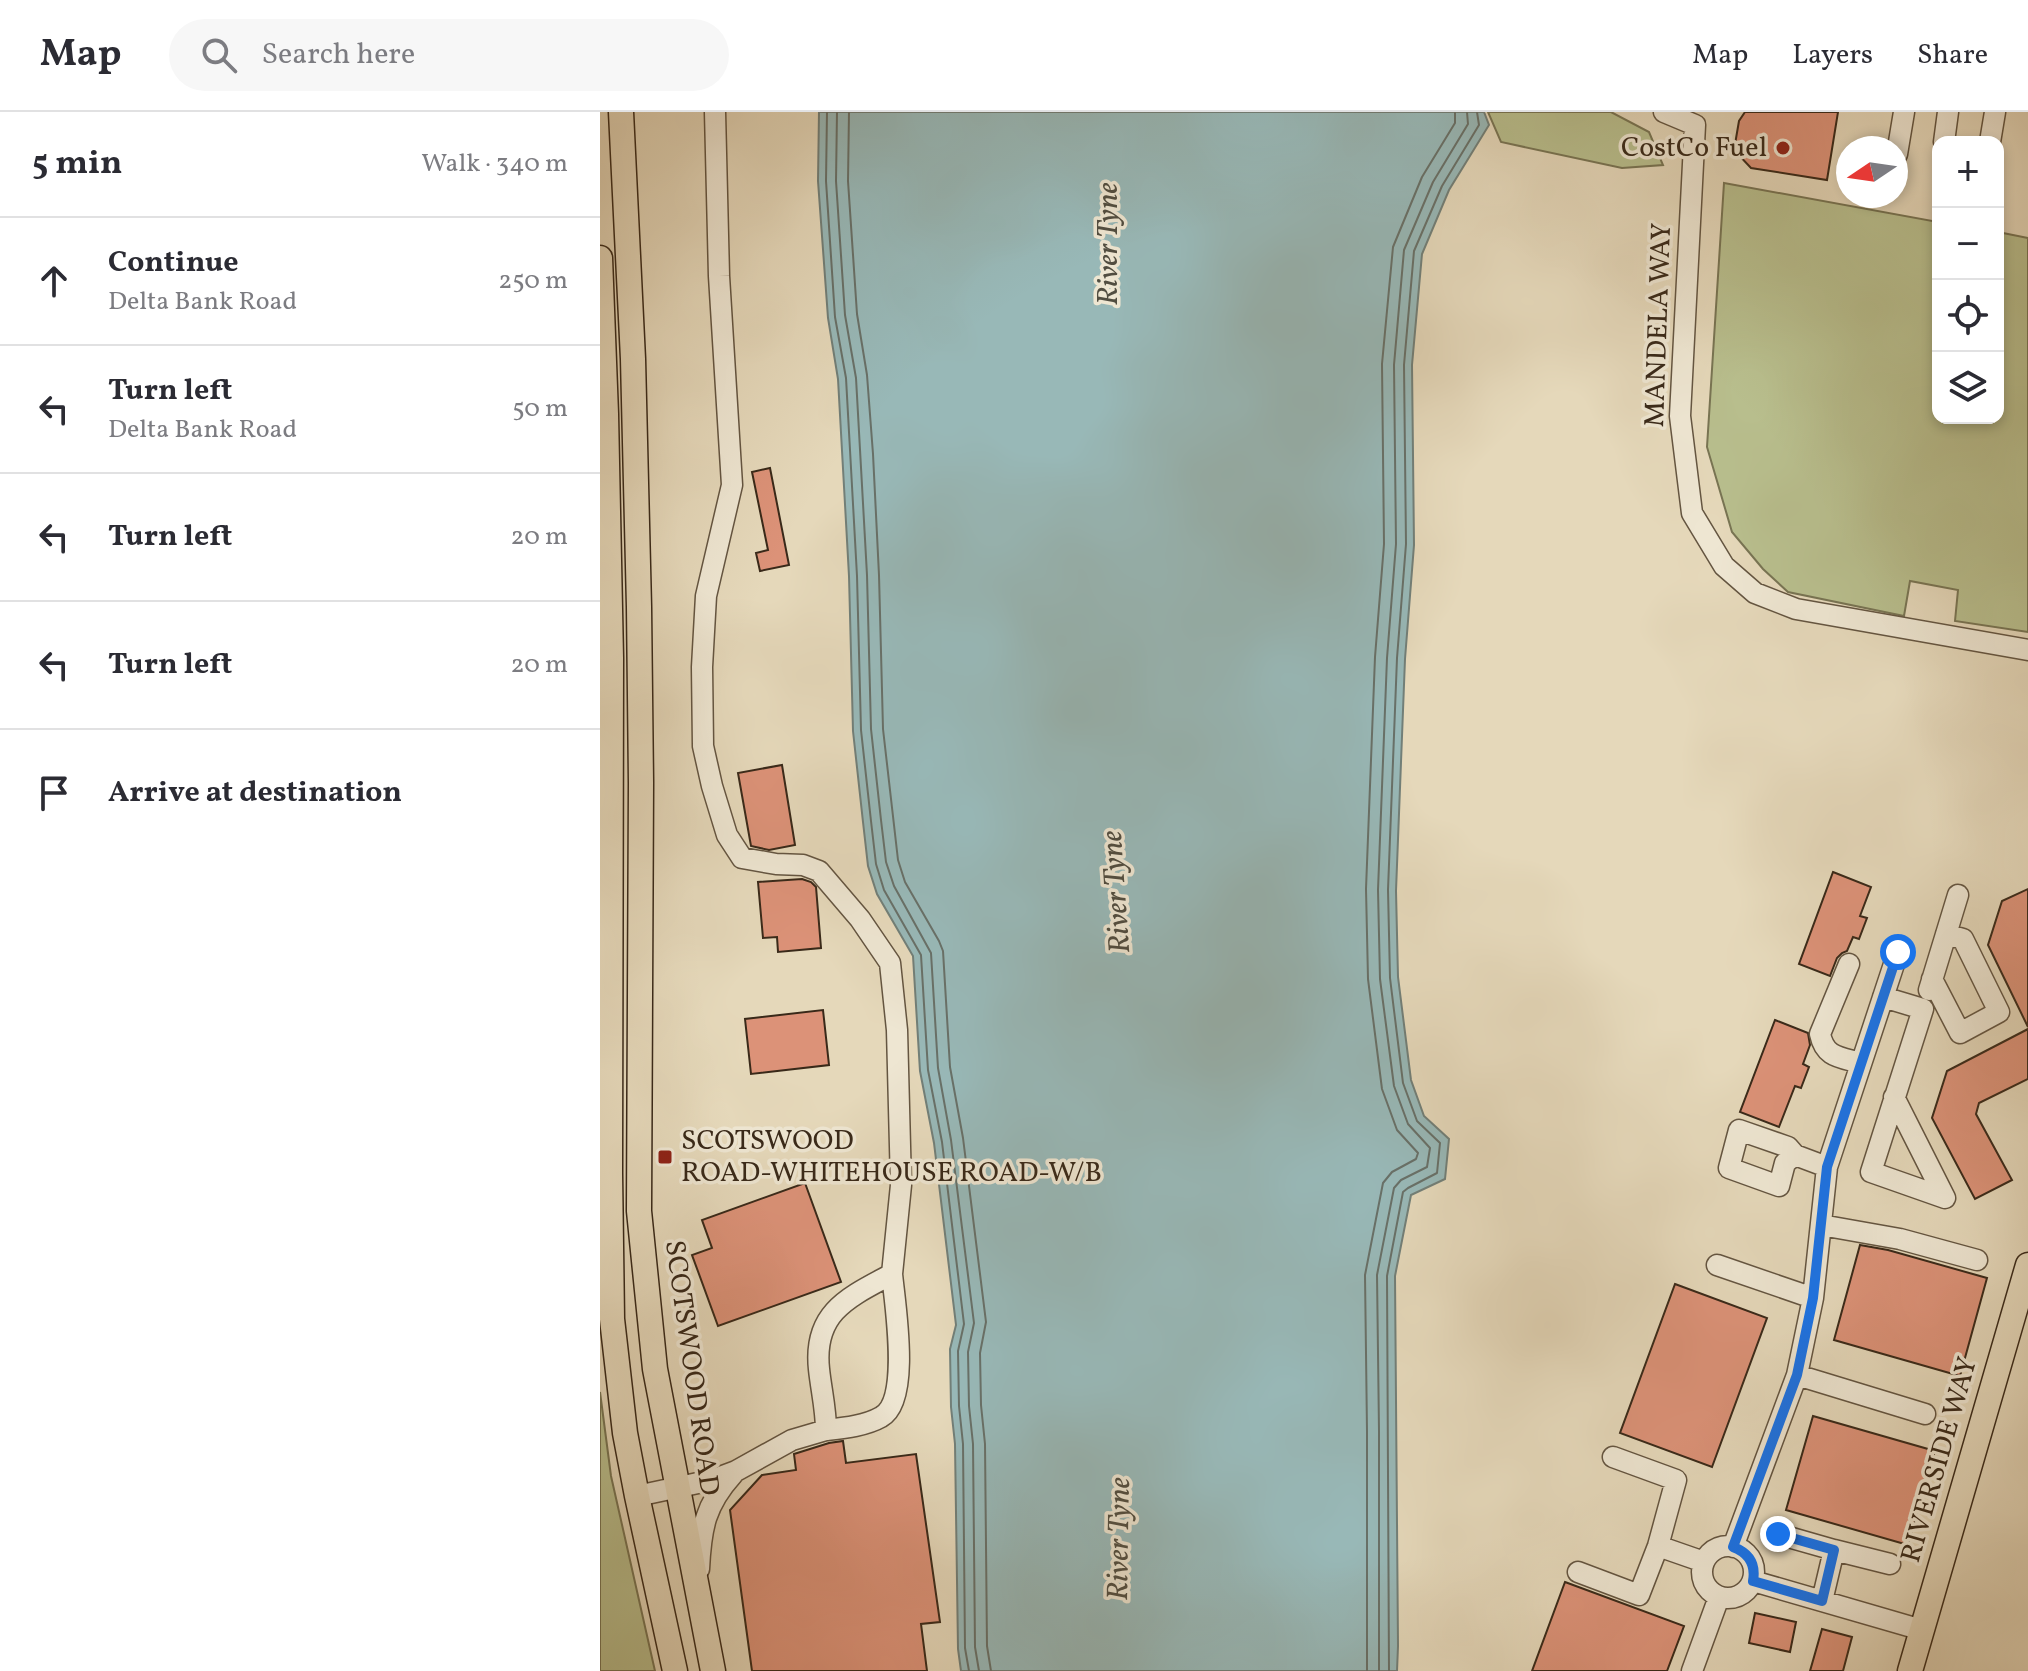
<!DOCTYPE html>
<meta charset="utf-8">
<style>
:root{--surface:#fff;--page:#f7f7f7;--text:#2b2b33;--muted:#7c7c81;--line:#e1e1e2}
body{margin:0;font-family:Vollkorn,serif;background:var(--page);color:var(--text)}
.controls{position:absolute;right:24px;top:24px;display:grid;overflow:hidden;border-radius:16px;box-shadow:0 4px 12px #0003}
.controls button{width:72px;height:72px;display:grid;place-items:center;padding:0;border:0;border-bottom:2px solid var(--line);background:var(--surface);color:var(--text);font:40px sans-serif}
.compass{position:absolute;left:1236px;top:24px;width:72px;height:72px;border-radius:50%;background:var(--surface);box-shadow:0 4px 12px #0003;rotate:257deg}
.stop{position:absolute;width:24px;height:24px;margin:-18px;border:6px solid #1a73e8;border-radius:50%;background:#fff}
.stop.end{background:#1a73e8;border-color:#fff;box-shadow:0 2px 8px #0008}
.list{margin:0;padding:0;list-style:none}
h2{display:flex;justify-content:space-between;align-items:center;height:104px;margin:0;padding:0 32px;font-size:34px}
h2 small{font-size:26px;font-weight:400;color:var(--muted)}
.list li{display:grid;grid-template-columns:52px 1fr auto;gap:24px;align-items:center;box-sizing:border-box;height:128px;padding:0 32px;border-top:2px solid var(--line)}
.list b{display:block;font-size:30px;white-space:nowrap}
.list p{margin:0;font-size:26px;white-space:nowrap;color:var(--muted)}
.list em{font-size:26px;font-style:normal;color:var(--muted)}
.icon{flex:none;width:44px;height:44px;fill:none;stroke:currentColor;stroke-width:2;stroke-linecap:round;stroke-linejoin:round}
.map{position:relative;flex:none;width:1428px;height:1559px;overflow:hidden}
header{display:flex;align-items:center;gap:48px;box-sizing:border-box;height:112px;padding:0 40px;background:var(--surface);border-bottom:2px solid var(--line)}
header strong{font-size:38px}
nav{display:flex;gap:44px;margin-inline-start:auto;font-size:28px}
.search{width:560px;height:72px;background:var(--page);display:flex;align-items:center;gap:20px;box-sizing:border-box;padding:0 28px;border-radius:44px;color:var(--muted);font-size:30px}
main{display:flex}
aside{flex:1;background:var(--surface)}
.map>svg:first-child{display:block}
.green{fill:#b8be8d;stroke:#787453;stroke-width:2}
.water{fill:#98b8b7;stroke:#727f78;stroke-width:2}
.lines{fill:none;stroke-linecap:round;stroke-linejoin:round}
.shore{stroke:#687068;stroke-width:2}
.building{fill:#dc9278;stroke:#392919;stroke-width:2}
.minor-casing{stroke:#645541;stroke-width:23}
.major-casing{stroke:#392919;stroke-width:27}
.minor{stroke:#eee6d2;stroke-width:20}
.major{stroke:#e5d8ba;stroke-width:24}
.route{stroke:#1a73e8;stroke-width:10}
.poi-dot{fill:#8f2418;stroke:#eee6d2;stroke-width:3}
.labels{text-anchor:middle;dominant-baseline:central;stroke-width:7;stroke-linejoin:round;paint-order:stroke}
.poi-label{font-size:28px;fill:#392919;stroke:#eee6d2;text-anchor:end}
.street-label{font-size:28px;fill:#392919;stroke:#eee6d2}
.water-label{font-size:30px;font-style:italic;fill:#514d40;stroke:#eee6d2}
</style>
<header>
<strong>Map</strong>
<div class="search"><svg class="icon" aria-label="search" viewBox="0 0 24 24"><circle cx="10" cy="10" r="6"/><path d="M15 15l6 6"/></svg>Search here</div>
<nav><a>Map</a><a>Layers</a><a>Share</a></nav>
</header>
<main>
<aside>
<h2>5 min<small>Walk · 340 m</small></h2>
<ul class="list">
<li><svg class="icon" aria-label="ahead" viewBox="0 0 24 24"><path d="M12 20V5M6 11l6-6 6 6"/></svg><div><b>Continue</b><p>Delta Bank Road</p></div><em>250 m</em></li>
<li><svg class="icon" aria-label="left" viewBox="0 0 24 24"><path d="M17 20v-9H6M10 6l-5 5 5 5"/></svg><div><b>Turn left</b><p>Delta Bank Road</p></div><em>50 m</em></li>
<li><svg class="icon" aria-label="left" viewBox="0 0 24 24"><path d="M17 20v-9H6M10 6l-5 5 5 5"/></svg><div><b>Turn left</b></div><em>20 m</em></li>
<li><svg class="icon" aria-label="left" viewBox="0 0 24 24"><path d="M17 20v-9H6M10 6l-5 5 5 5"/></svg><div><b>Turn left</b></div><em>20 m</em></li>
<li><svg class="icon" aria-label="arrive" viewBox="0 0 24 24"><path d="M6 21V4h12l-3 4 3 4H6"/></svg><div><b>Arrive at destination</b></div></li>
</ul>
</aside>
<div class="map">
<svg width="1428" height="1559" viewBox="0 0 1428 1559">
<rect width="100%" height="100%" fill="#e5d8ba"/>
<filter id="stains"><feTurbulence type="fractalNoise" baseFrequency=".0025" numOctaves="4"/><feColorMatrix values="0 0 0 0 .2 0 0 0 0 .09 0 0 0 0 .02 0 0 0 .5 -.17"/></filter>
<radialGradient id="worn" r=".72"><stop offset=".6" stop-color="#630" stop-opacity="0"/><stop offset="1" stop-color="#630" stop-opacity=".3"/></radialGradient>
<path class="green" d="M888,0H1011L1049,20L1063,53L1022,56L901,30Z
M1124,71L1338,110V306H1398V120L1428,126V520L1355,509L1358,478L1310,469L1304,504L1188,480L1163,457L1132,420L1107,335Z
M0,1280L11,1364L55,1559H0Z"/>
<path class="water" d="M219,0H884L889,13L849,78L822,142L812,253L814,433L805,547L796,779L798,865L811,968L824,1004L849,1027L845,1067L811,1083L795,1164L798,1534L797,1559H361L358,1537L355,1332L351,1295L350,1237L356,1213L334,1031L320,959L313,844L277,782L268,754L263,710L253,619L249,464L238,267L228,206L218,69Z"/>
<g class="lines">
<path class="shore" d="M227,0L226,69L235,205L246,266L257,464L261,618L271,709L276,752L284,778L321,843L328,958L342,1030L364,1212L358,1239L359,1294L363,1332L365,1536L369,1559
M237,0L236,69L245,203L256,266L267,463L271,617L281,708L286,750L294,774L331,841L338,956L351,1028L374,1211L368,1240L369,1294L373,1332L375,1535L379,1559
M249,0L248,69L257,202L267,263L273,342L279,463L283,617L298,748L305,770L339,829L343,839L350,955L363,1026L386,1210L380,1241L381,1293L385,1332L387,1534L391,1559
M767,1559V1319L765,1163L783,1071L792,1060L816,1047L818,1041L797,1018L782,977L768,867L766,777L775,545L784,432L782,252L793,135L822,65L855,11V0
M779,1559V1319L777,1163L794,1076L801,1068L827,1055L830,1036L808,1012L794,974L780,867L778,778L787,546L796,432L794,253L804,138L833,70L868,12L867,0
M789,1559L787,1164L803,1080L808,1076L837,1061L840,1031L817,1009L803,971L790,866L788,778L797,546L806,432L804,253L814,139L842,74L879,13L877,0"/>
</g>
<path class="building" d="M1145,0H1238L1227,68L1151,56L1134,38L1139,9Z
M170,356L189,453L160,459L156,441L168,438L152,360Z
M182,653L195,733L169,738L151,734L138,661Z
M1233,760L1271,775L1260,804L1267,806L1259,827L1253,825L1247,839L1242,841L1237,846L1230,864L1199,852Z
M202,767L211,770L216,775L221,836L178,840L177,825L163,826L158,770Z
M1428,777V915L1388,833L1402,789Z
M223,898L229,953L151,962L145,907Z
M1175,908L1208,921L1210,933L1203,952L1209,955L1201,976L1195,974L1179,1015L1140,1000Z
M1428,917V967L1379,991L1376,1002L1412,1068L1375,1087L1332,1006L1347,959Z
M205,1071L241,1170L118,1214L92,1143L112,1136L102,1108Z
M1260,1133L1288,1138L1387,1166L1360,1264L1234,1228Z
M1075,1172L1167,1206L1112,1355L1020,1321Z
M1213,1304L1335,1339L1308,1433L1186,1398Z
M243,1329L246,1351L316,1342L340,1510L321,1512L327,1559H152L130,1398L162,1363L196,1358L194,1342L229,1331Z
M965,1470L1084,1514L1067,1559H932Z
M1155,1501L1196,1510L1190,1540L1149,1531Z
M1222,1517L1252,1525L1243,1559H1210Z"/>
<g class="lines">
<g class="minor-casing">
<path id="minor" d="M1064,0L1095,13L1080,304L1092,401L1124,454L1155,481L1196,497L1428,538
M1344,30L1348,0
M1390,30L1395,0
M1297,42L1304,0
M1249,852L1220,922C1225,946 1240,945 1261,951
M1332,867L1360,921L1399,900L1363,827L1346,822
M1329,878L1358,783
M1283,885L1323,897L1271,1060L1345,1086L1294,985
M1195,1043L1188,1035L1139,1018L1129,1056L1179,1074L1185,1051L1195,1043L1227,1055
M1221,1113L1300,1127L1377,1148
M1117,1153L1213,1186
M1197,1263L1325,1302
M226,1318C244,1316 265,1314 281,1305C311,1289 295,1193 292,1162
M37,1384L112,1368L136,1359L192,1328L226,1318C226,1297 221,1277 219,1257C213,1200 249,1185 292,1162L301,1073L297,918L290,851L260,807L219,759L203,753L176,752L142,746L127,723L112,674L103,634L102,555L106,484L132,373L119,164L115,0
M1178,1422L1234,1438L1222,1489
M1102 1460a26 26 0 1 1 52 0a26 26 0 1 1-52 0Z
M1058,1434L1104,1450
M1133,1435L1197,1263L1213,1186L1227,1055L1298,840
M1234,1438L1290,1452
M99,1457C101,1416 105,1393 133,1362
M978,1460L1039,1483L1058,1434L1076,1368L1013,1345
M1153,1469L1322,1518
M1092,1559L1119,1485"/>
</g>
<g class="major-casing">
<path id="major" d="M21,0L33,247L39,495L41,671L39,1099L55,1257L113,1559
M0,146L6,302L11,546L10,1061L12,1207L25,1321L37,1384L75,1559
M1310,1559L1428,1153"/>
</g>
<use href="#minor" class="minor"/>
<use href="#major" class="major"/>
</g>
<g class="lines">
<path class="route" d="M1178,1422L1234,1438L1222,1489L1153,1469C1156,1452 1149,1441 1133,1435L1197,1263L1213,1186L1227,1055L1298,840"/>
</g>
<g class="poi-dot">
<circle cx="1183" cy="36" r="8"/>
<rect x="57" y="1037" width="16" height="16" rx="4"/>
</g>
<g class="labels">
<g class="poi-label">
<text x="1167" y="36">CostCo Fuel</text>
<text x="81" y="1029" text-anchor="start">SCOTSWOOD<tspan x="81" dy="32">ROAD-WHITEHOUSE ROAD-W/B</tspan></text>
</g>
<g class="street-label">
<text transform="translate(1059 213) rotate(-88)">MANDELA WAY</text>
<text transform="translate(91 1256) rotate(82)">SCOTSWOOD ROAD</text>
<text transform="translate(1340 1348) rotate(-74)">RIVERSIDE WAY</text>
</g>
<g class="water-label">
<text transform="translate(509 132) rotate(-90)">River Tyne</text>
<text transform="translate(517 780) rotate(-94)">River Tyne</text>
<text transform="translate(520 1427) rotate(-89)">River Tyne</text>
</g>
</g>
<rect width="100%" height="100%" filter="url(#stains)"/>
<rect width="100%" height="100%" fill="url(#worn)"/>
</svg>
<div class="controls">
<button>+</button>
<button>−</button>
<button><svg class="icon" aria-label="locate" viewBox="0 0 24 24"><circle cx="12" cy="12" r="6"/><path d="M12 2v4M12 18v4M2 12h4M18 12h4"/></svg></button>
<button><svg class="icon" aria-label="layers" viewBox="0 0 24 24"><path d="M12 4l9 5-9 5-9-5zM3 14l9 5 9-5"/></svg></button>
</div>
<svg class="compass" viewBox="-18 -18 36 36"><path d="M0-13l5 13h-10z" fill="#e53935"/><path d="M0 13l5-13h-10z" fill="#7c7c81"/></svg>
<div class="stop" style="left:1298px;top:840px"></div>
<div class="stop end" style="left:1178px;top:1422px"></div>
</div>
</main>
